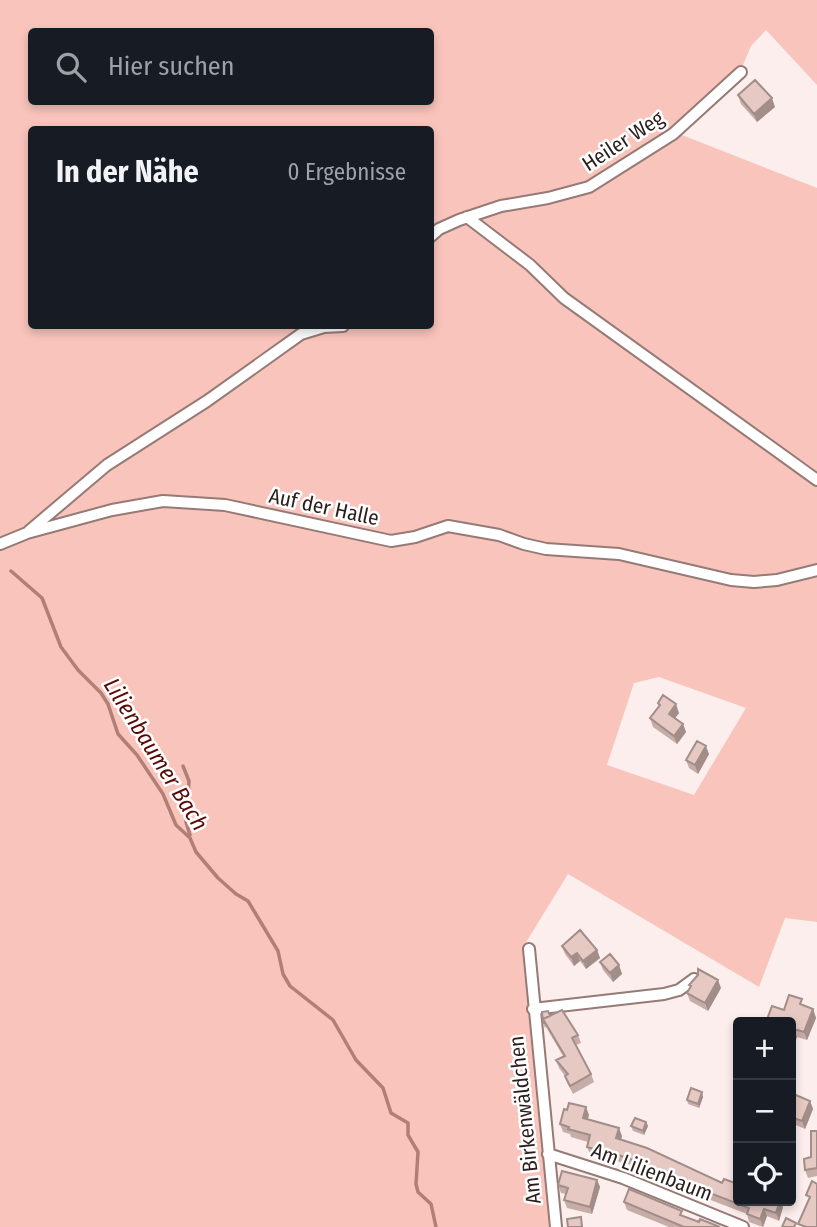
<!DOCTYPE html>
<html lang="de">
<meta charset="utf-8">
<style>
:root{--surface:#171b24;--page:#20242c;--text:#f1f3f6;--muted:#9ea1a6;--line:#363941}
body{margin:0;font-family:"Fira Sans Condensed",sans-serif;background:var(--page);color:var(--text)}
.controls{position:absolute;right:21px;bottom:21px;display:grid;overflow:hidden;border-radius:7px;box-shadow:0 4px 10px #0003}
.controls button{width:63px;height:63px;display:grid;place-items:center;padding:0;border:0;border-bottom:2px solid var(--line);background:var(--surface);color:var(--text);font:35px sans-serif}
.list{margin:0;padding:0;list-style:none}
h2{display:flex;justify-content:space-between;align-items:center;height:91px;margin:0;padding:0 28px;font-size:30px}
h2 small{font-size:23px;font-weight:400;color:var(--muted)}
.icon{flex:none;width:38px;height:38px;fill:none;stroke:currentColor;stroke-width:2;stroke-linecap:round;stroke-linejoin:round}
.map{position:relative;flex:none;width:817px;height:1227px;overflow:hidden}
.search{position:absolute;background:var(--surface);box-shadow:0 4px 10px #0003;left:28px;top:28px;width:406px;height:77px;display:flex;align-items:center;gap:18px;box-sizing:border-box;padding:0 24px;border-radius:7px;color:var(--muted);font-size:26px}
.panel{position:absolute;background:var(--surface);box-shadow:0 4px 10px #0003;left:28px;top:126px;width:406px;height:203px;border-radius:7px}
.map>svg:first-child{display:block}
.green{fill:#f9c4bb;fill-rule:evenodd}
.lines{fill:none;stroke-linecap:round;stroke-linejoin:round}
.stream{stroke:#b27f76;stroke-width:3.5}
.street-casing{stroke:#957a75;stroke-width:14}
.street{stroke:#fff;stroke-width:10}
.wall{fill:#c7ada8}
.shaded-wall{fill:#a28d88}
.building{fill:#e7c9c3;stroke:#a28d88;stroke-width:2}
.labels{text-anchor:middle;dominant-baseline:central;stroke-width:5;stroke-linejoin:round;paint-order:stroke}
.street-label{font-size:21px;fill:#2a1f1d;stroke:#fff}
.water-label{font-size:23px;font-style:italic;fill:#5b0904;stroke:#fff}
</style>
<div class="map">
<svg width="817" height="1227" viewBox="0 0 817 1227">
<rect width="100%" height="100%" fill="#fbeeec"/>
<path class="green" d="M0,0H817V85L766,30L751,46L740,72L677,133L817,188V474L589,314L817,484V567L747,583L817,572V922L785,918L759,987L568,874L525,944L552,1227H0ZM32,32H430V102H32ZM32,130H430V326H32ZM659,677L746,708L694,795L607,765L634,683Z"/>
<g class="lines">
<path class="stream" d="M11,571L42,598L61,647L78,670L101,693L108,704L118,734L137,755L163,794L176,825L190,838L196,852L218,878L236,894L248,901L278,951L283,974L290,986L333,1020L356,1060L383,1088L391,1113L408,1123V1135L418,1152L416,1184L418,1192L431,1204L436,1227
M183,766L189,781L186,822L190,835"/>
<g class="street-casing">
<path id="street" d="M467,217L530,265L564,298L817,480
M430,237L439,229L459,220L501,206L548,198L589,187L673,134L741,72
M29,531L107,465L207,401L301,334L324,327L343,326
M0,544L27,533L112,510L163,501L225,505L391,541L415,537L448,526L499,535L524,544L546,549L619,554L731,580L754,582L777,580L817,570
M529,949L556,1227
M533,1009L664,994L679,990L694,979
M548,1154L623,1178L743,1227"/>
</g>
<use href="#street" class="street"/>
</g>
<path class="wall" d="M738,95L775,107L757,122L741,104Z
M658,703L679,713L675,718L683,724L686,732L677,744L653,727L650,718L659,707Z
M709,754L698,774L689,768L686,760Z
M562,946L597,950L600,958L586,969L580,961L574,966L565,954Z
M600,962L619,965L622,974L613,982L603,970Z
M689,985L721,988L708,1011L690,1001L687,993L690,988Z
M804,1006L813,1009L816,1018L807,1040L797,1037L791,1053V1022L784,1010Z
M550,1016L578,1035L581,1043L576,1045L591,1074L594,1082L573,1094L568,1084L565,1076L559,1068L556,1060L563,1056L546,1027L545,1028L543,1023Z
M791,1093L810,1101L813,1109L805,1129L791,1123Z
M703,1097L699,1108L688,1104L687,1100Z
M567,1110L589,1115L587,1119L622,1136L621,1140L783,1207L779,1221L767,1216L763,1227L749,1222L747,1214L708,1199L706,1202L696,1198L694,1192L691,1190L628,1164L590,1154L587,1147L588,1142L571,1137L570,1134L563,1132L560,1124Z
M646,1122L648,1126L644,1135L633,1131L631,1126Z
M817,1131V1176L808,1178L805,1170L811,1157Z
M597,1180L600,1187L592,1214L567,1208L564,1200L566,1194L561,1193L558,1185Z
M624,1202L684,1216L699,1222L720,1227H669L627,1210Z"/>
<path class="shaded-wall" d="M772,98L775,107L757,122L754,114Z
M676,704L679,713L672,722L669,714Z
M683,724L686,732L677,744L674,736Z
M706,746L709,754L698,774L695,765Z
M597,950L600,958L586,969L583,961Z
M577,953L580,961L574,966L571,957Z
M619,965L622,974L613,982L610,973Z
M718,980L721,988L708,1011L705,1003Z
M813,1009L816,1018L807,1040L804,1032Z
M794,1029L797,1037L791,1053V1038Z
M702,1092L703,1097L699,1108L698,1104Z
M810,1101L813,1109L805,1129L802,1121Z
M586,1107L589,1115L586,1126L583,1118Z
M646,1122L648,1126L644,1135L643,1131Z
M619,1128L622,1136L619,1146L616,1138Z
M597,1180L600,1187L592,1214L590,1207Z
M705,1191L708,1199L706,1202L704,1195Z
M780,1201L783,1207L779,1221L776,1213Z
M764,1209L767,1216L763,1227L760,1219Z"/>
<path class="building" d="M755,80L772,98L754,114L738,95Z
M663,695L676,704L669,714L683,724L674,736L650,718L660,705L658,703Z
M697,741L706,746L695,765L686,760Z
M580,930L597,950L583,961L577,953L571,957L562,946Z
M610,954L619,965L610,973L600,962Z
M698,969L718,980L705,1003L687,993L691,986L689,985L698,975Z
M789,995L802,999L800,1004L813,1009L804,1032L794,1029L791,1038V1022H766L772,1006L784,1010Z
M562,1010L578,1035L572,1038L591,1074L570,1086L565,1076L568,1074L556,1060L565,1056L543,1019Z
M548,1011L550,1016L543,1019L545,1023H543L542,1012Z
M691,1088L702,1092L698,1104L687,1100Z
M791,1093L810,1101L802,1121L791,1117Z
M569,1103L586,1107L583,1118L619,1128L616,1138L647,1148L722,1183L724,1179L738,1184V1201H780L776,1213L764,1209L760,1219L747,1214L749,1208L705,1191L704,1195L694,1190L695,1186L689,1183L625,1157L587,1147L590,1135L568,1129L569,1127L560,1124L564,1109L567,1110Z
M635,1118L646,1122L643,1131L631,1126Z
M811,1131H817V1168L805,1170L804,1159L811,1157Z
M562,1171L597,1180L590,1207L564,1200L568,1188L558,1185Z
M812,1181L817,1184V1227H806L798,1224L810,1197L806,1195Z
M629,1189L682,1211L680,1215L699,1222L700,1219L720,1227H684L624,1202Z
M581,1217L582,1227H568L567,1219Z
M786,1218L796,1223L794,1227H782Z"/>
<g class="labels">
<g class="street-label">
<text transform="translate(623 141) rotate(-33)">Heiler Weg</text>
<text transform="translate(324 507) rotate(12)">Auf der Halle</text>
<text transform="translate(525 1120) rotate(-96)">Am Birkenwäldchen</text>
<text transform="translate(652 1172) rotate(21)">Am Lilienbaum</text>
</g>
<g class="water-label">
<text transform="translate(156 754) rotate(58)">Lilienbaumer Bach</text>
</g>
</g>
</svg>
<div class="controls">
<button>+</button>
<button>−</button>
<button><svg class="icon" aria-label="locate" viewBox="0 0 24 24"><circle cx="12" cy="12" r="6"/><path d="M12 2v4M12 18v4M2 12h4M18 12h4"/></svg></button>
</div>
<div class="search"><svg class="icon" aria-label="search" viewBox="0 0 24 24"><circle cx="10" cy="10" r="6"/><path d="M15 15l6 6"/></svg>Hier suchen</div>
<section class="panel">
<h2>In der Nähe<small>0 Ergebnisse</small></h2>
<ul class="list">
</ul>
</section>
</div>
